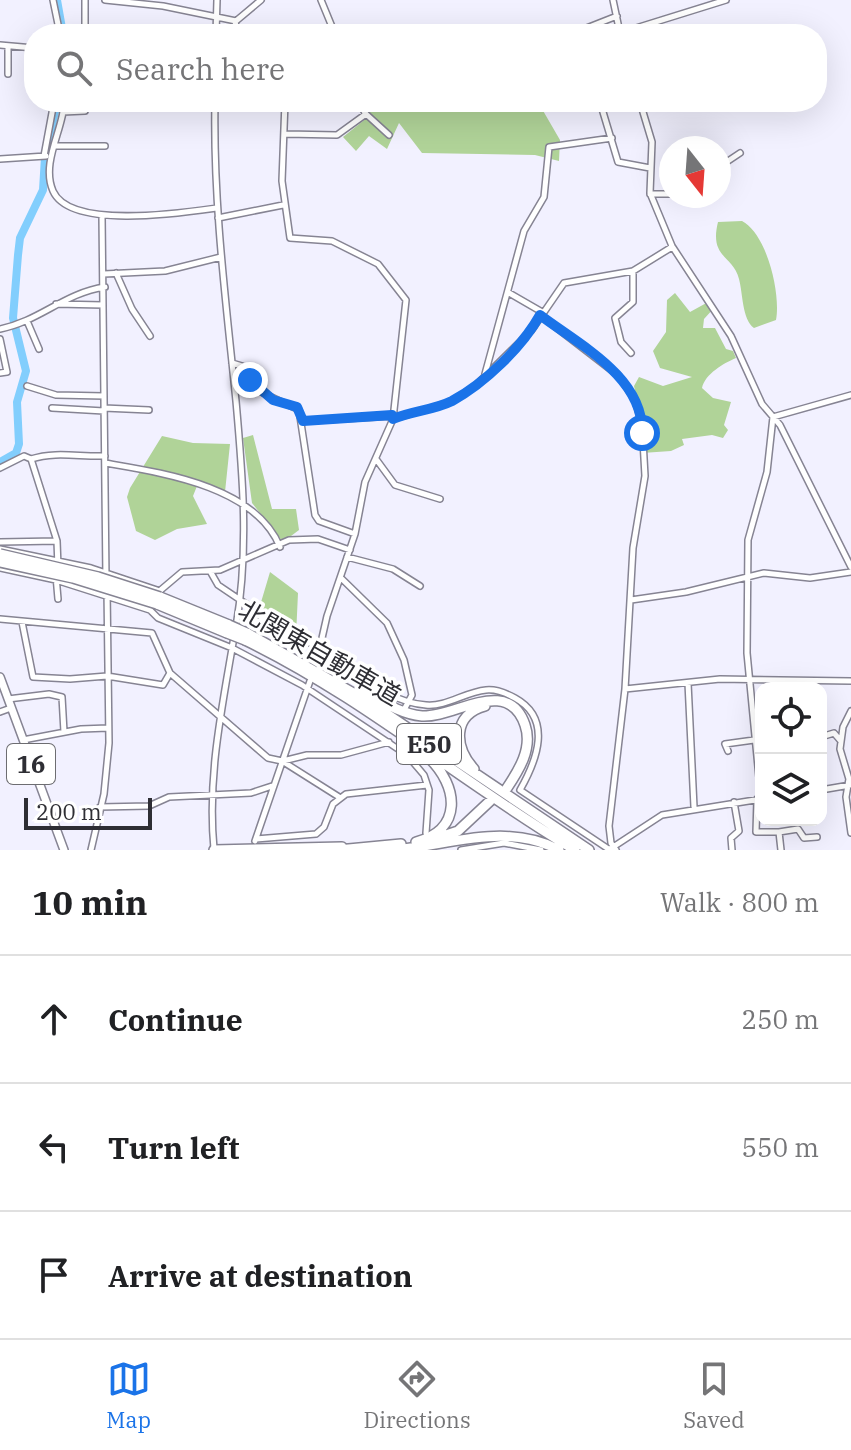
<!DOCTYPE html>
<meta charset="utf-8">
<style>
:root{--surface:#fff;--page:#f6f6f6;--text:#202124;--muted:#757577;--line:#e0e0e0;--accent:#1a73e8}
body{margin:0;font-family:"IBM Plex Serif","Noto Sans JP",serif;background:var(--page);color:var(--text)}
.controls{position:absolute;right:24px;bottom:24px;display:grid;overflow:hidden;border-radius:16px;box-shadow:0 8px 32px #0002}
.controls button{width:72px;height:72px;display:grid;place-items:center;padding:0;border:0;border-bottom:2px solid var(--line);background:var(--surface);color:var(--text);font:40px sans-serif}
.compass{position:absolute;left:659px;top:136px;width:72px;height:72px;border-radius:50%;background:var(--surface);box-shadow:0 8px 32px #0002;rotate:163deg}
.scale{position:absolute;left:24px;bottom:20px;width:128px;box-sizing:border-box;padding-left:8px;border:4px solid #2e2e34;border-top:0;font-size:22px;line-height:28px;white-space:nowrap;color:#2e2e34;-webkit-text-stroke:6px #fff;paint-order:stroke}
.stop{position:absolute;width:24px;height:24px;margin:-18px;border:6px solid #1a73e8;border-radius:50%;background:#fff}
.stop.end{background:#1a73e8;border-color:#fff;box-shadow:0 2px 8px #0008}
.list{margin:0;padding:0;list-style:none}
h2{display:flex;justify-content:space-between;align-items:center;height:104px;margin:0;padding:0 32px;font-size:34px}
h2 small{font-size:26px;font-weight:400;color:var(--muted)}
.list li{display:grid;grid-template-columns:52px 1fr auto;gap:24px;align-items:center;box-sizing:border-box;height:128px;padding:0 32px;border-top:2px solid var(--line)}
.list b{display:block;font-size:30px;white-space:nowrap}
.list em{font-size:26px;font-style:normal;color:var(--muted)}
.icon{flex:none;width:44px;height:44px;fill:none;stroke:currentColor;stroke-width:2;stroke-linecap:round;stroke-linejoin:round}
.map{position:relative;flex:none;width:851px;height:850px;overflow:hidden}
.search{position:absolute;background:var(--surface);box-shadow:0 8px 32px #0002;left:24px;right:24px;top:24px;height:88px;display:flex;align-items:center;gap:20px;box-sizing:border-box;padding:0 28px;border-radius:32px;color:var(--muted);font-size:30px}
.sheet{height:488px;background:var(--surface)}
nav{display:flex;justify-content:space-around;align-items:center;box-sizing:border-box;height:112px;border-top:2px solid var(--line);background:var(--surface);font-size:22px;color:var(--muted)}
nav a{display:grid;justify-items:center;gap:4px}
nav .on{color:var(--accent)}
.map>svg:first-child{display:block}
.green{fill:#b0d398}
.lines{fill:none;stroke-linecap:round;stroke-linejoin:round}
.river{stroke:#82cefd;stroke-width:8}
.minor-casing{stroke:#868493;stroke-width:8}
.major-casing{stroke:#868493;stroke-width:10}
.highway-casing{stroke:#868493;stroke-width:12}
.minor{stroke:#fff;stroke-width:5}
.major{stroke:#fff;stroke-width:7}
.highway{stroke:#fff;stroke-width:9}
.highway-bridge-casing{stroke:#868493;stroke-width:12;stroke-linecap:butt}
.highway-bridge{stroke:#fff;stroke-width:9}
.route{stroke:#1a73e8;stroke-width:10}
.labels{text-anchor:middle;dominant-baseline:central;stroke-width:7;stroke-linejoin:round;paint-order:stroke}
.shield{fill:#fff;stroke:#6d6d71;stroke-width:2}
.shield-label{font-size:24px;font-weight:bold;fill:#2e2e34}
.street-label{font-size:26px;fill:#2e2e34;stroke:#fff}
</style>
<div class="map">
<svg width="851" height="850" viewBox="0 0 851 850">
<rect width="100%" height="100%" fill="#f2f1ff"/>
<path class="green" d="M435,102H538L560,140L559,161L535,155L422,153L399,123L387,149L369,136L356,151L343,137L368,117V109L405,108Z
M742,221C767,234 781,294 776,320L754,328C742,319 743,294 739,279C733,255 709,258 718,222Z
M675,293L690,312L710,301L714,308L704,319L703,328H715L726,349L733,351L736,358C724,363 705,374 702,388L713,398L731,402L724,425L728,430L723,438L712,435L682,439L684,445L671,451L642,453V423L634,386L639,377L663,386L692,377L660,368L653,351L666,332L667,300Z
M253,435L272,509H296L299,530L283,542L252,503L243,438Z
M162,436L193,443L230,444L225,492L197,486L193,496L207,524L177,529L155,540L136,531L127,497L130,488Z
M270,572L298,593L296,636L292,639L267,623L259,609Z"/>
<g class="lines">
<path class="river" d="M57,0L63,34
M0,462L16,453L19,444L17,402L26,371L13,318L18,255L20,238L43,190L45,157L57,102"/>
<g class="minor-casing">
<path id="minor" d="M53,0L60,34
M85,0V34
M105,0L163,6L236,21
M321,0L335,34
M613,0L620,33
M620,33L726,0
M216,34L217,0
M233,34L236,21L261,0
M581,34L584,29L617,16
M0,45L34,48
M8,74V46
M85,102V111L63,112C59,136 42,166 53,191C70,230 182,213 217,208
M215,102C213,202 226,302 236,401C243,479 249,550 236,627
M285,102L282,181L290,238L332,241L378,264L406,300L393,419L365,482L355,534L327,616L317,660
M358,102L366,114L389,135
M600,102L618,162L650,168
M640,102L652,142L650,193L672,246L731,336L762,404L780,425L851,567
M286,134L337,135L366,114
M54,146H105
M44,156L54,102
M0,159L46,156
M719,167L740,153
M650,194H671
M102,216L106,579
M218,218L283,205
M116,273L132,309L150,336
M104,274L165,271L221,257
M509,293L542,312
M56,304L103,305
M540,315L619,376L635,400L642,423L645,476L633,548L625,689L609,826L611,843L616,850
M27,321L39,349
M0,329C40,321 64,293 105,287
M0,339L7,372L0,373
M631,353L621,342L615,318L633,302V271
M232,363L242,366L261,392L299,410L315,515L319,521L355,534
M485,374L524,231L544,197L549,147L612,138
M27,386L56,395L104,396
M52,408L104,411
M104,408L149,410
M393,419L451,402L475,386L531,331L564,283L633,271L672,247
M303,421L394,416
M31,459C56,451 79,457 105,456
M376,459L395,485L440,499
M105,463C163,473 255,486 280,547
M0,468L24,456L31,459L57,541L58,567
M0,542L57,541
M0,549L91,568L157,590
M347,557L393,569L420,586
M0,568L56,580L150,610L158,618L232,648L302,685L407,755L424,775L429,790L426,833
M210,571L218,585L255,610L272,630L321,647
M56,576L58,599
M341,578L387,623L404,660L412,695L405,708
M156,594L182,572L220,570L289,540L318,539L350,550
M631,600L686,592L764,573L810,578L851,572
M0,619L152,633L170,673L268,758L282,761L339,797
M22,622L33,677L70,679L107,676L163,685L170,673
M320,654C351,671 390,703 426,705C446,707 465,692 486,690C496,689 506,693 515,698C553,719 537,760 520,790L610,850
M688,683L694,807
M625,689L720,679L851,681
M8,699L49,694L62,697L64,732
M851,711L843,727L840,749L849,779L846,797L851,833
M0,712L11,708
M821,737L834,733L840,740
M23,740L81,729L108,728
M728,751L725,744L754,740
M283,761L307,755H341L389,742
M821,790L850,785
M761,798L747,653L748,540L767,472L773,417L851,395
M757,799L756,832H779
M100,807L149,806L169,797L251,793L272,786
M256,839L316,834L324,827L333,804L346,794L427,785
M255,841L310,681
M214,849C207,777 222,708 234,637
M610,849L662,815L761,799
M91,850L104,794L109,743L107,589
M461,850L504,843L541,850
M732,850L731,838L739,831L734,802
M781,850L779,832L798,829L804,838L817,837"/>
</g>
<g class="major-casing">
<path id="major" d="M0,677L64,850"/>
</g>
<g class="highway-casing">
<path id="highway" d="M160,597L229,625
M157,604L227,633
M247,633L369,702L589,850
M245,640C363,697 462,783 575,850
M365,692C383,702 401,714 422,716C455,718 508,675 525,725C533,748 519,770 507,788
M474,769C454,747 452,715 485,706
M428,841L458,831L490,801
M416,842C463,830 459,786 428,757
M214,850L342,847
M338,850L401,844
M394,850C450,845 507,822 559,850"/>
</g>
<use href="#minor" class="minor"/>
<use href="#major" class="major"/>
<use href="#highway" class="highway"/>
<g class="highway-bridge-casing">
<path id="highway-bridge" d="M0,554L98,577L160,597
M0,562L73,578L157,604
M229,625L247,633
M227,633L245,640"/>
</g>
<use href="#highway-bridge" class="highway-bridge"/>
</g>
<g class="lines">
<path class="route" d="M250,380L273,400L297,407L303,421L392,415L393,419C412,411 434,410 452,401C485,383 522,347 540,315C578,344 644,377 642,433"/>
</g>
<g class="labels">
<g class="shield">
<rect x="397" y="724" width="64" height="40" rx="6"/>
<rect x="7" y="744" width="48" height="40" rx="6"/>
</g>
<g class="shield-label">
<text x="429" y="744">E50</text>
<text x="31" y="764">16</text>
</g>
<g class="street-label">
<text transform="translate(320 652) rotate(30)">北関東自動車道</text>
</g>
</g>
</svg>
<div class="controls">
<button><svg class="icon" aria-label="locate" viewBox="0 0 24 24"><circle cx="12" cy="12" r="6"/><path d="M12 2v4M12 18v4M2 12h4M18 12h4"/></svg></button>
<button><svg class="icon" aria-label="layers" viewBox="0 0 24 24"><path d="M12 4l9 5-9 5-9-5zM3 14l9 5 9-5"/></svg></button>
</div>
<svg class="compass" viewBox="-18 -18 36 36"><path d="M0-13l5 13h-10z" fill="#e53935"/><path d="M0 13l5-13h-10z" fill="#757577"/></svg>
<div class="scale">200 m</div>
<div class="stop" style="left:642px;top:433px"></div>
<div class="stop end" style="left:250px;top:380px"></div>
<div class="search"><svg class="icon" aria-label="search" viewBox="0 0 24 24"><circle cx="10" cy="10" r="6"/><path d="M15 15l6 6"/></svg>Search here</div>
</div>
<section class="sheet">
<h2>10 min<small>Walk · 800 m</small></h2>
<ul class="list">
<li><svg class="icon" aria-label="ahead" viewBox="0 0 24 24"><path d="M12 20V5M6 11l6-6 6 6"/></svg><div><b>Continue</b></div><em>250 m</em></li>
<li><svg class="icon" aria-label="left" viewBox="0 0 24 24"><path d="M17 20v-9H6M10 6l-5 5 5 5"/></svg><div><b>Turn left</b></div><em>550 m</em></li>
<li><svg class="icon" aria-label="arrive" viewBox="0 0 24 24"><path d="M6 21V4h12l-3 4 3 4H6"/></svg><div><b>Arrive at destination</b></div></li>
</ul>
</section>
<nav>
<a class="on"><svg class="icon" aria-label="map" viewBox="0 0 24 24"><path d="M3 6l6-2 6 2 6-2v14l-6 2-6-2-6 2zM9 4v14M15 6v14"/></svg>Map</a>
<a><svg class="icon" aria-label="directions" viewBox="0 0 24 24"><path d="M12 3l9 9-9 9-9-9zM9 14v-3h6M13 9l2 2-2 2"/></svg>Directions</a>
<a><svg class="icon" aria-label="saved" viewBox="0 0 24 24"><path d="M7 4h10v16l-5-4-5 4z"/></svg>Saved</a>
</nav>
